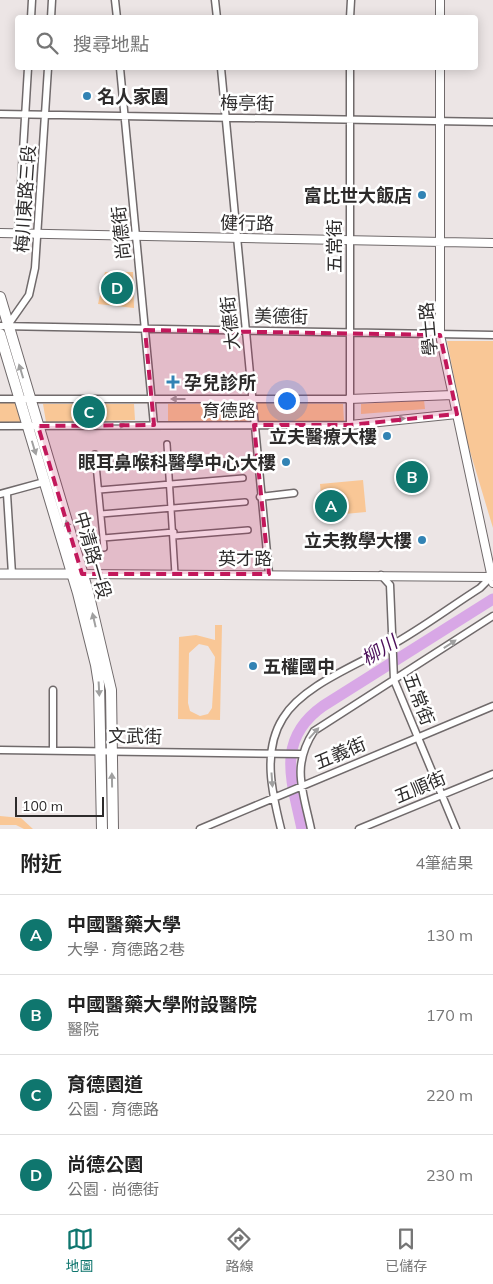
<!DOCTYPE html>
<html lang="zh-TW">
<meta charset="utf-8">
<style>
:root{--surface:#fff;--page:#f6f6f6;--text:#222;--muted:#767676;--line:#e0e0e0;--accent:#0f766e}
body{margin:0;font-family:Mulish,"Noto Sans TC",sans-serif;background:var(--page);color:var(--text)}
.scale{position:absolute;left:15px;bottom:12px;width:89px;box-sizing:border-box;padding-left:5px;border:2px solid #2d2b2b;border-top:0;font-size:14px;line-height:18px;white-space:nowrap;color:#2d2b2b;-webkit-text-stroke:4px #fff;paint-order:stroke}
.you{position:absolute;left:286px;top:400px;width:18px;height:18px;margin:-12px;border:4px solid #fff;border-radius:50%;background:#1a73e8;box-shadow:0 0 0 8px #1a73e833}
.badge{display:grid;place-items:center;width:32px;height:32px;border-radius:50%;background:var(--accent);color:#fff;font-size:16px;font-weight:700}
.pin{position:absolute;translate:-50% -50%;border:2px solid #fff;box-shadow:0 1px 5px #0006}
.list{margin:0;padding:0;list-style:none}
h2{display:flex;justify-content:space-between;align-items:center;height:65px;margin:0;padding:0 20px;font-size:21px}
h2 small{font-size:16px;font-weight:400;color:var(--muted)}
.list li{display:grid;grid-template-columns:32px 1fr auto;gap:15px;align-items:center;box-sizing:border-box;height:80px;padding:0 20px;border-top:1px solid var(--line)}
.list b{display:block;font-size:19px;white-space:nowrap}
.list p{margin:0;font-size:16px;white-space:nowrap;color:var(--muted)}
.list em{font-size:16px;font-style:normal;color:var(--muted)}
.icon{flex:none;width:28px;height:28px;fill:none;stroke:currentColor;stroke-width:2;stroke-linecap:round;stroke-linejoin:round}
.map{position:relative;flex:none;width:493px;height:829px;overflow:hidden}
.search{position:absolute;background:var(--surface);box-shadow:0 2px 12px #0003;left:15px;right:15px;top:15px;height:55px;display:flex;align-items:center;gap:12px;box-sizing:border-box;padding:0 18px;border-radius:5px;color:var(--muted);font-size:19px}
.sheet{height:385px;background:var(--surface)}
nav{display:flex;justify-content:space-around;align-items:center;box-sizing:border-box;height:70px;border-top:1px solid var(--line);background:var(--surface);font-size:14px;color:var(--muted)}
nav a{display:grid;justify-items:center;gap:2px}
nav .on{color:var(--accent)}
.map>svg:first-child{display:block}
.green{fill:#f9c796;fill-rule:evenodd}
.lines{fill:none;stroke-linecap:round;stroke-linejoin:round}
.river{stroke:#d8a7e6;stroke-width:11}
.pedestrian-casing{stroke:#706a6b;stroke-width:8}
.minor-casing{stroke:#706a6b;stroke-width:9}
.tertiary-casing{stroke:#706a6b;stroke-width:10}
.secondary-casing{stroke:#706a6b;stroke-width:11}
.primary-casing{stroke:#706a6b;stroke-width:12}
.pedestrian{stroke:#fff;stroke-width:5}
.minor{stroke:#fff;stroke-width:6}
.tertiary{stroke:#fff;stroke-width:8}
.secondary{stroke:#fff;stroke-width:9}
.primary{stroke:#fff;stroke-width:10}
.oneway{fill:#a0a0a0}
.marked{fill:#c2185b;fill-opacity:0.2;stroke:#c2185b;stroke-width:4;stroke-dasharray:10 6;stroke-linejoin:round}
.poi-dot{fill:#3283b4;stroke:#fff;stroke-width:2}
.labels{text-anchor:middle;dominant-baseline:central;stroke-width:5;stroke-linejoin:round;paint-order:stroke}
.poi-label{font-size:18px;font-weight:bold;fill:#2d2b2b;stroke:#fff;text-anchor:end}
.street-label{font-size:18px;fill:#2d2b2b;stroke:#fff}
.water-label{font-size:19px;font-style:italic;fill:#4b0e59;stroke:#fff}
</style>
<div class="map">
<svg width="493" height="829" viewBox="0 0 493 829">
<rect width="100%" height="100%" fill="#ece5e5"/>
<path class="green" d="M105,272H133L134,308L98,304Z
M447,341H493V528L466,438Z
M424,400L425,409L361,414V404Z
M0,403H16L22,422H0Z
M256,403L343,404L344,421H258Z
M43,404H134L135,420L46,422Z
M168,404H246L248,421L168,422Z
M363,480L366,512L323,516L320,484Z
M215,625H222L220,720L178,719L179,637L196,635L215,640ZM199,644L208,646L215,657L212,708L208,714L200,716L190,711L188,703L189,653Z
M0,816L21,818L33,829H24L16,825H0Z"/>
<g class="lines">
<path class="river" d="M302,829C292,781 275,740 323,706L493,599"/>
<g class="pedestrian-casing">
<path id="pedestrian" d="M167,444L175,574
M95,454L104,548
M96,466L186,458
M99,490L243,478
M101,514L245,502
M174,536L248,530
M103,538L174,532"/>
</g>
<g class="minor-casing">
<path id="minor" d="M115,0L117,18
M215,0L217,18
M31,18L32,0
M51,18L52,0
M350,18L351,0
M120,68L154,425
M221,68L269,574
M0,114L493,122
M18,234L28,68
M8,325L29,295L35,268L48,68
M0,326L493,335
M0,399H349
M0,426L350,425V68
M0,494L44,482
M7,494L12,574
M260,497L294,493
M381,575L390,585L394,680L456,829
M53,690V750
M0,750L301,754
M200,829L493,706
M281,829C272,793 262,751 283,718C303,685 358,665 390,646C421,629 450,607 480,588L491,577
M311,829C303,791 291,766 314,731L493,616
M359,829L493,774"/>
</g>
<g class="tertiary-casing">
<path id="tertiary" d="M440,18V0
M440,68V335L493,583
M0,233L493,243
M349,399L453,395
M350,425L457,414
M78,574L491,577"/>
</g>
<g class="secondary-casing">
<path id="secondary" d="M0,574H72"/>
</g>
<g class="primary-casing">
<path id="primary" d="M0,297L88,592L111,690L113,829
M0,334L78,593L96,665L99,684L102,829"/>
</g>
<use href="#pedestrian" class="pedestrian"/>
<use href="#minor" class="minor"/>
<use href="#tertiary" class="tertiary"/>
<use href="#secondary" class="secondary"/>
<use href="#primary" class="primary"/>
</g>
<defs><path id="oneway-solid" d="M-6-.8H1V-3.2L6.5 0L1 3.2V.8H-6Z" transform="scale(1.25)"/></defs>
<g class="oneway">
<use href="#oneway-solid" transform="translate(21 371) rotate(-107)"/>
<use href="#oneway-solid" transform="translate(178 399) rotate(180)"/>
<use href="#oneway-solid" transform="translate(398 419) rotate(-5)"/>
<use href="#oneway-solid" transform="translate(119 425)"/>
<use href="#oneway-solid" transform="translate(34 448) rotate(73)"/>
<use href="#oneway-solid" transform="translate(68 527) rotate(-106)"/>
<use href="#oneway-solid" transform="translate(94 620) rotate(-103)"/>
<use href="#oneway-solid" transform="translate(450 644) rotate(-33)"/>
<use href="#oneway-solid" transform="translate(99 689) rotate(87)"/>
<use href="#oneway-solid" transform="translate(314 733) rotate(-48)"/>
<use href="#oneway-solid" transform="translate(112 780) rotate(-91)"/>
<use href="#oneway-solid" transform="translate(272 780) rotate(86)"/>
</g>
<path class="marked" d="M145,330L440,335L457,414L350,425H254L269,574H82L38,426L154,425Z"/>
<g class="poi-dot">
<circle cx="87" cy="96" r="5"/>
<circle cx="422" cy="195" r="5"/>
<path d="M170.5 374.5h5v5h5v5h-5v5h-5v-5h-5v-5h5z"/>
<circle cx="387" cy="436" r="5"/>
<circle cx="286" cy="462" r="5"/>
<circle cx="422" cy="540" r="5"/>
<circle cx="253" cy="666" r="5"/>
</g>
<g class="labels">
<g class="poi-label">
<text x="97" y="96" text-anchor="start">名人家園</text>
<text x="412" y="195">富比世大飯店</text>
<text x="184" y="382" text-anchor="start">孕兒診所</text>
<text x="377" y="436">立夫醫療大樓</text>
<text x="276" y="462">眼耳鼻喉科醫學中心大樓</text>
<text x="412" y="540">立夫教學大樓</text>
<text x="263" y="666" text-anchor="start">五權國中</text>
</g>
<g class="street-label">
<text transform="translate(247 103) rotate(1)">梅亭街</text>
<text transform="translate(25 199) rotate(-86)">梅川東路三段</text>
<text transform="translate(247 223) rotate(1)">健行路</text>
<text transform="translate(121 233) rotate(-96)">尚德街</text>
<text transform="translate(334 246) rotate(-90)">五常街</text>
<text transform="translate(281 316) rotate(1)">美德街</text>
<text transform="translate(230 323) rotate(-96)">大德街</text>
<text transform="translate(428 329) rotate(-95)">學士路</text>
<text x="229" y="410">育德路</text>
<text transform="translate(93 555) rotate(74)">中清路一段</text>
<text x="245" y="558">英才路</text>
<text transform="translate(419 699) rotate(69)">五常街</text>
<text transform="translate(135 736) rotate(1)">文武街</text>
<text transform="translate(340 753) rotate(-23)">五義街</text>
<text transform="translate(420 787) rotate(-23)">五順街</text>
</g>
<g class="water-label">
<text transform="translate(379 650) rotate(-32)">柳川</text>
</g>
</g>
</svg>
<div class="scale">100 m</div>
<div class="you"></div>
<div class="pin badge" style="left:331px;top:506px">A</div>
<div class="pin badge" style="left:412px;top:477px">B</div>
<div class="pin badge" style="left:89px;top:412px">C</div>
<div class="pin badge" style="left:117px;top:288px">D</div>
<div class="search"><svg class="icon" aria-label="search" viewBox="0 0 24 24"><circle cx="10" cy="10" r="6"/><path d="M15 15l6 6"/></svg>搜尋地點</div>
</div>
<section class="sheet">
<h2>附近<small>4筆結果</small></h2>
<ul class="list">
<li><span class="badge">A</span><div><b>中國醫藥大學</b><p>大學 · 育德路2巷</p></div><em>130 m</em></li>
<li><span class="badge">B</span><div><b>中國醫藥大學附設醫院</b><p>醫院</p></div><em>170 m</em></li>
<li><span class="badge">C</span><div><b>育德園道</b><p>公園 · 育德路</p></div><em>220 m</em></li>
<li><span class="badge">D</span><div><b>尚德公園</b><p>公園 · 尚德街</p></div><em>230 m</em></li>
</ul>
</section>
<nav>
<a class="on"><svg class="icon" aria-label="map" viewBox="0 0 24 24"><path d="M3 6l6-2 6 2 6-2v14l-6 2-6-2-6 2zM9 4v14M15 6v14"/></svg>地圖</a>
<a><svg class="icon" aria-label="directions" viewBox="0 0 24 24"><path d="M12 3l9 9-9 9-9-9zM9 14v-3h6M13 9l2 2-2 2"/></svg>路線</a>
<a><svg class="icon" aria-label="saved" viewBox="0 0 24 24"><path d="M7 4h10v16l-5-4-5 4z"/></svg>已儲存</a>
</nav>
